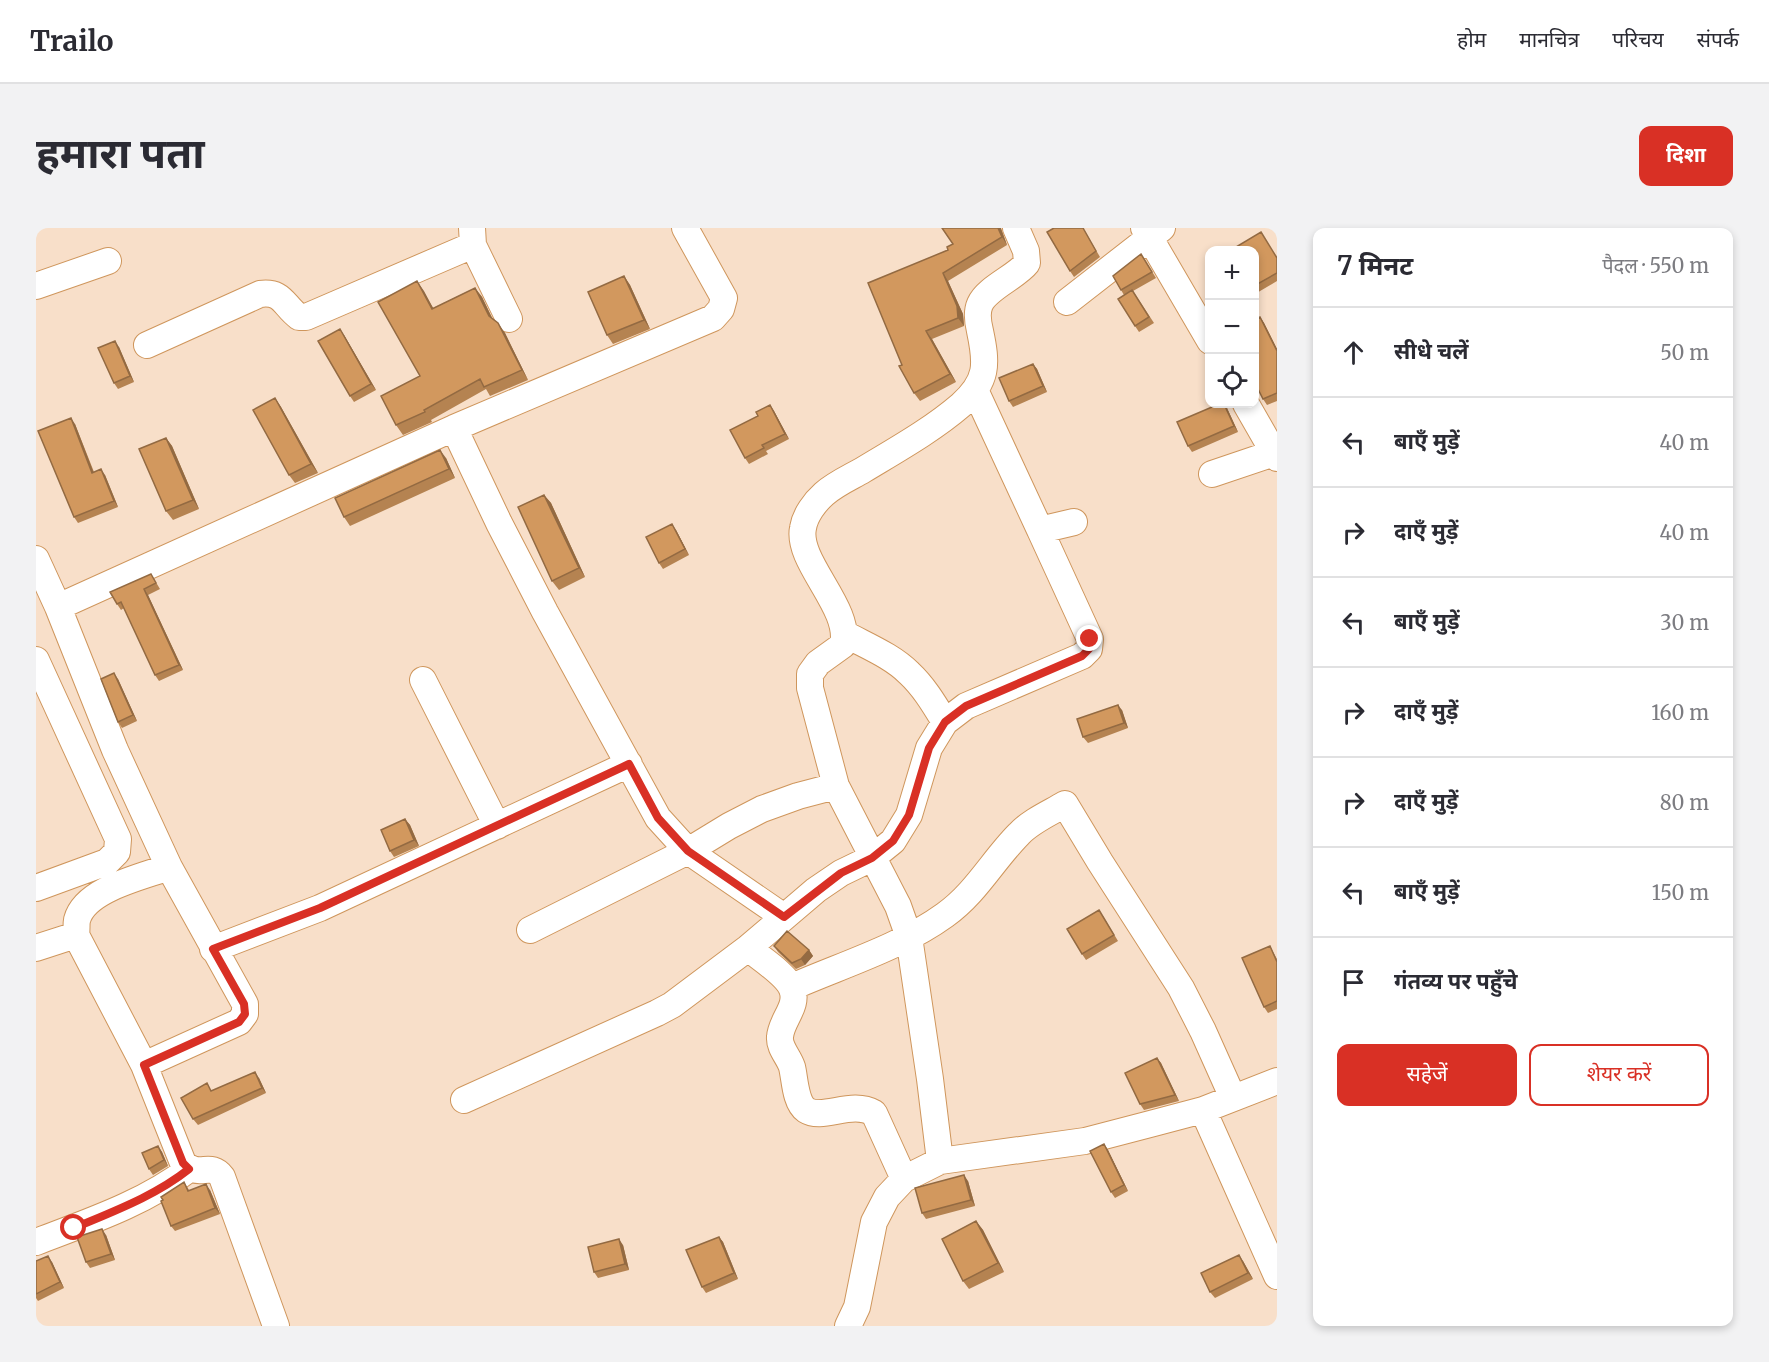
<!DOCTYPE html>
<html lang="hi">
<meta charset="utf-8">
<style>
:root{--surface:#fff;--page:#f2f2f3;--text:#2b2b33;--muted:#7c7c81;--line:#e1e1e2;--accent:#d93025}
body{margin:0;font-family:Merriweather,"Noto Sans Devanagari",serif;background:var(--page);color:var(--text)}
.controls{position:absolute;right:18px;top:18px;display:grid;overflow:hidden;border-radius:12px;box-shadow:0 3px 9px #0003}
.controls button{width:54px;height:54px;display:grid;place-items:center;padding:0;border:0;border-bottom:2px solid var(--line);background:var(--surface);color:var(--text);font:30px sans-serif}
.stop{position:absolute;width:18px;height:18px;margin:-14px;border:4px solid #d93025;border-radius:50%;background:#fff}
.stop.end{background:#d93025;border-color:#fff;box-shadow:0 2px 6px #0008}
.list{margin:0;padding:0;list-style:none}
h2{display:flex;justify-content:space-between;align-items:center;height:78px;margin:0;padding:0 24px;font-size:26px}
h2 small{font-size:20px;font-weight:400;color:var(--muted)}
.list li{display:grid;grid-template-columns:39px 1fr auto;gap:18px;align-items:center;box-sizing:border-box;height:90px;padding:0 24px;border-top:2px solid var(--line)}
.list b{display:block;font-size:22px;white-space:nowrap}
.list em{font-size:20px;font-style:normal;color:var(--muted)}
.actions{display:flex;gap:12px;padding:18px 24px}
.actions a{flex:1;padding:14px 0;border:2px solid var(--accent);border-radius:12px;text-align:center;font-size:21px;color:var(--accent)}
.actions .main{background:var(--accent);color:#fff}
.icon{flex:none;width:33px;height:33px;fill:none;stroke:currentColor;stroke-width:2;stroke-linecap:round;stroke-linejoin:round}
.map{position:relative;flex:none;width:1241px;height:1098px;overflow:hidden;border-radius:12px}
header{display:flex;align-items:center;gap:36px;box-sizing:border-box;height:84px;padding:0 30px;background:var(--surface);border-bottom:2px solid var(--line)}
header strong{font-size:28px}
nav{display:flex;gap:33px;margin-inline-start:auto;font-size:21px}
.intro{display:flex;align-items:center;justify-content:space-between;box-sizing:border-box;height:144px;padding:0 36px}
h1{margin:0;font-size:42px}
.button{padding:15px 27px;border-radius:12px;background:var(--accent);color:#fff;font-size:21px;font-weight:700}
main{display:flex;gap:36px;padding:0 36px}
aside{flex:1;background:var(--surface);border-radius:12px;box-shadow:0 3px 9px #0003}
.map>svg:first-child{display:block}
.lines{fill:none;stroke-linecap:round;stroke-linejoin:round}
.minor-casing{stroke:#cf965c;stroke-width:28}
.minor{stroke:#fff;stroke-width:26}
.wall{fill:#b58351}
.shaded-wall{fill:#936a42}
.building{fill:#d2985e;stroke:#936a42;stroke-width:1.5}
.route{stroke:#d93025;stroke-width:8}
</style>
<header>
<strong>Trailo</strong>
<nav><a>होम</a><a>मानचित्र</a><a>परिचय</a><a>संपर्क</a></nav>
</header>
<div class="intro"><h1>हमारा पता</h1><a class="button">दिशा</a></div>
<main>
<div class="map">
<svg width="1241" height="1098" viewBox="0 0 1241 1098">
<rect width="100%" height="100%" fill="#f8dfc9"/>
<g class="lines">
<g class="minor-casing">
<path id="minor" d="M436,0L437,17L473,91
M1108,0L1174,113
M0,58L72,33
M1031,74L1126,0
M111,117L224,66C247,63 247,77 263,89H270L437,17
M939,162L1004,302L1038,294
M1210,176L1241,230
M418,200L463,295L509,384L622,590L652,623L748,689
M1176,246L1238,225
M0,331L22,379L79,522L133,639C106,649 49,661 41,692C40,697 41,702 40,707L0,720
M22,379L418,200L677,90L685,81L688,70L649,0
M809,406C831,418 856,428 873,445C888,459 898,476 909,494
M0,432L82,611L81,624L71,634L0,660
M387,452L461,598
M494,702L652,623L693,598L726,581L762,568L800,558
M40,707L108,837L147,935C163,951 174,933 186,949L240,1098
M712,720C724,730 751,747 756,761C763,778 745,792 744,809C743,820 753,829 756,839C759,851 759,874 770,882C787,893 815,872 838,885L868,951
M177,721L284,680L593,536
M756,759C806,737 865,719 909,687C940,665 957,632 983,606C995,593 1014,585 1029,576L1064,634L1145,760L1167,803L1197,870
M108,837L203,794L209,786V776L133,639
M428,872L621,785L636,777L712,720L780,662L805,645L836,630L857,613L873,587L893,520L909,494L930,478L1046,428L1053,421L1054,411L1004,302
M1167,882L1241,1048
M904,933L894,851L873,709L862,678L800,558L774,460V446L782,435L807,417C816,380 760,334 767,300C769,287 779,274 788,266C799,256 815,249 827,242C860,222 896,202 925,177C952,153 951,136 944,103C942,95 940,85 944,76C951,60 980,49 991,35L990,23L980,0
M0,1014C52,994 109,975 153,941
M812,1098L821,1079L838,994L851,969L868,951L904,933L1049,913L1118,895L1167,882L1241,853"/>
</g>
<use href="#minor" class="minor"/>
</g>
<path class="wall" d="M906,0H965L971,17L912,53L927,86L928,98L896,111L920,154L884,173L878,165L866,137L912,22L917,16Z
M1047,0L1064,29L1038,49L1034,43Z
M1218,22L1241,30V53L1219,66Z
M1109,32L1120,50L1097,63L1118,95L1103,104L1099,98L1088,67L1085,62Z
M588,48L594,57L614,101L577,116L571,107Z
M381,53L397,80L439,60L446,69L456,90L469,105L492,152L454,168L450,161L395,192L396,194L367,207L360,197L384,148Z
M1224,89L1228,95L1241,121V173L1231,177L1227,171Z
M308,107L340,162L318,174L314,168Z
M83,119L98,154L82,161L78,155Z
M997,136L1001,141L1011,164L977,179L973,173Z
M239,170L245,179L282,245L259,255L253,247Z
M1189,176L1191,180L1202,204L1156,224L1152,218Z
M734,177L738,183L753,211L730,223L732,226L713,236L709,230L722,188Z
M39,196L58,244L69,247L82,279L42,295L38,289Z
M130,210L136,218L163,281L137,292L130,283Z
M410,230L419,250L314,298L308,289Z
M508,267L515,275L549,349L523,362L516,353Z
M640,302L653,327L627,341L623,335Z
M115,346L124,361L112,367L147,442L123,453L119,447L88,380L85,382L81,376Z
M82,451L101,493L86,500L82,494Z
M1086,482L1092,500L1052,515L1047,509Z
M369,591L374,597L383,618L358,629L354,623Z
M1067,688L1082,713L1050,732L1046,726Z
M738,718L773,722L777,728L769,737L760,741L742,724Z
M1234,718L1241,731V781L1232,785L1228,779Z
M1121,830L1125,835L1143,873L1108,882L1104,876Z
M223,850L230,865L162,897L157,891L176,863Z
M1068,916L1072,922L1092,963L1079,970L1075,964Z
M122,918L126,924L132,938L117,947L113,941Z
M932,953L939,978L890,991L886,985Z
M148,954L153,962H174L184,986L139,1003L135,998Z
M940,993L947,1002L968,1044L933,1061L927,1053Z
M70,1007L79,1032L54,1040L50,1034Z
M683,1009L687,1014L702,1051L670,1065L666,1059Z
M587,1017L593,1042L562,1050L558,1044Z
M0,1033L16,1034L28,1060L2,1073L0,1070Z
M1207,1033L1217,1051L1179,1070L1174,1064Z"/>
<path class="shaded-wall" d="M962,0H965V1L971,17L966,9Z
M907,45L912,53L927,86L928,98L922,90Z
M588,48L594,57L614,101L608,92Z
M381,53L388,63L403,91L396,81Z
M439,60L446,69L460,98L453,88Z
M1224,89L1228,95L1241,121V123Z
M462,95L469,105L492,152L486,142Z
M304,101L308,107L340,162L335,156Z
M890,103L896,111L920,154L914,146Z
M79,113L83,119L98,154L94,148Z
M997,136L1001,141L1011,164L1007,158Z
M239,170L245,179L282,245L275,236Z
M1189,176L1191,180L1202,204L1198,198Z
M734,177L738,183L753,211L749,206Z
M35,190L39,196L60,251L56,245Z
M130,210L136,218L163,281L157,272Z
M404,222L410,230L419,250L413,241Z
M65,241L69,247L82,279L78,273Z
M508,267L515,275L549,349L543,340Z
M636,296L640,302L653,327L649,321Z
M108,361L112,367L147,442L143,437Z
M78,445L82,451L101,493L97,487Z
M1082,477L1086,482L1092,500L1088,495Z
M369,591L374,597L383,618L378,612Z
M773,722L777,728L769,737L765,731Z
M1121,830L1125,835L1143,873L1139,867Z
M219,844L223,850L230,865L226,860Z
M1068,916L1072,922L1092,963L1088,957Z
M122,918L126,924L132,938L128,932Z
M928,947L932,953L939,978L935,972Z
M170,956L174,962L184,986L179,980Z
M940,993L947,1002L968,1044L962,1035Z
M66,1001L70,1007L79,1032L75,1026Z
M683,1009L687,1014L702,1051L698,1045Z
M583,1011L587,1017L593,1042L589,1036Z
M1203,1027L1207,1033L1217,1051L1212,1045Z
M12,1028L16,1034L28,1060L24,1054Z"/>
<path class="building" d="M906,0H962L966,9L907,45L921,78L922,90L890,103L914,146L878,165L863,138L866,137L832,55L912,22L911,19L917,16Z
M1018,0H1047L1060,23L1034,43L1011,4Z
M1225,4L1241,30V45L1218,58V22H1195Z
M1105,26L1116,44L1085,62L1077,48Z
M588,48L608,92L571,107L552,64Z
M381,53L396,81L439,60L453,88L462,95L486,142L448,159L444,151L388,182L389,184L360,197L345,168L384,148L342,74Z
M1096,62L1113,89L1099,98L1082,71Z
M1224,89L1241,123V165L1227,171L1218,153V92Z
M304,101L335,156L314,168L282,113Z
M79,113L94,148L78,155L62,120Z
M997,136L1007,158L973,173L963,150Z
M239,170L275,236L253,247L217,182Z
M1183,176H1188L1198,198L1152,218L1141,194Z
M734,177L749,206L726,217L728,220L709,230L694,202L722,188L720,184Z
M35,190L56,245L65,241L78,273L38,289L2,203Z
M130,210L157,272L130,283L103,221Z
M404,222L413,241L308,289L299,270Z
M508,267L543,340L516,353L482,279Z
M636,296L649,321L623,335L610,309Z
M115,346L120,355L108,361L143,437L119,447L85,374L81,376L74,364Z
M78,445L97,487L82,494L65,451Z
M1082,477L1088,495L1047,509L1041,491Z
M369,591L378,612L354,623L345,602Z
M1063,682L1078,707L1046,726L1031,701Z
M751,703L773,722L765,731L756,735L738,718Z
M1234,718L1241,734V773L1228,779L1206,730Z
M1121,830L1139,867L1104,876L1089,845Z
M219,844L226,860L157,891L145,870L171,855L175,863Z
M1068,916L1088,957L1075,964L1054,923Z
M122,918L128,932L113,941L106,925Z
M928,947L935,972L886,985L879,960Z
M148,954L152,963L170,956L179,980L135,998L125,973L127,972L125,969Z
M940,993L962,1035L927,1053L906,1011Z
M66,1001L75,1026L50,1034L41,1009Z
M683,1009L698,1045L666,1059L650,1022Z
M583,1011L589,1036L558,1044L552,1019Z
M1203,1027L1212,1045L1174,1064L1165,1045Z
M12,1028L24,1054L0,1066V1033Z"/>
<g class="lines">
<path class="route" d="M38,1000C78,983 119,968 153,941L147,935L108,837L203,794L209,786L208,776L177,721L284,680L593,536L622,590L652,623L748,689L805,645L836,630L857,613L873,587L893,520L909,494L930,478L1046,428L1053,421L1054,411"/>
</g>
</svg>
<div class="controls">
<button>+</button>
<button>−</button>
<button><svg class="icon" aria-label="locate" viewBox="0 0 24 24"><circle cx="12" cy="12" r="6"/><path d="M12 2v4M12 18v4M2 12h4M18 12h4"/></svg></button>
</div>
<div class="stop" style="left:38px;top:1000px"></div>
<div class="stop end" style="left:1054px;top:411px"></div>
</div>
<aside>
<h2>7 मिनट<small>पैदल · 550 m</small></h2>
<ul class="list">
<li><svg class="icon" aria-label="ahead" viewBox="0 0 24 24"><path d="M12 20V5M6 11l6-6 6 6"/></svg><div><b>सीधे चलें</b></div><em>50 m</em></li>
<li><svg class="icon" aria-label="left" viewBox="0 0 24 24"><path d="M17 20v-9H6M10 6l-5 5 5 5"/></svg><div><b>बाएँ मुड़ें</b></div><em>40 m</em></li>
<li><svg class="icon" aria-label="right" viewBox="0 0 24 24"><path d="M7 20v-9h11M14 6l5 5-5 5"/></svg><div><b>दाएँ मुड़ें</b></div><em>40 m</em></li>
<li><svg class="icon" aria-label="left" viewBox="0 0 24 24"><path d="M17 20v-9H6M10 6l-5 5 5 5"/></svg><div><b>बाएँ मुड़ें</b></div><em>30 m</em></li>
<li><svg class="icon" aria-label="right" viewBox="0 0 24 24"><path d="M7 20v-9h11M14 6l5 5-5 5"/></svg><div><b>दाएँ मुड़ें</b></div><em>160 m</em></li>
<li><svg class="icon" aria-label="right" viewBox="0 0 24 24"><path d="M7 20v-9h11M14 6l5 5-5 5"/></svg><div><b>दाएँ मुड़ें</b></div><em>80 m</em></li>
<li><svg class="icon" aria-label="left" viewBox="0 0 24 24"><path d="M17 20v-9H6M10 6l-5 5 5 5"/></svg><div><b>बाएँ मुड़ें</b></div><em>150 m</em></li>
<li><svg class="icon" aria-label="arrive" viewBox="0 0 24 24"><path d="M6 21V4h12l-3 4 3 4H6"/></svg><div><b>गंतव्य पर पहुँचे</b></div></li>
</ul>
<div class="actions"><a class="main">सहेजें</a><a>शेयर करें</a></div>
</aside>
</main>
